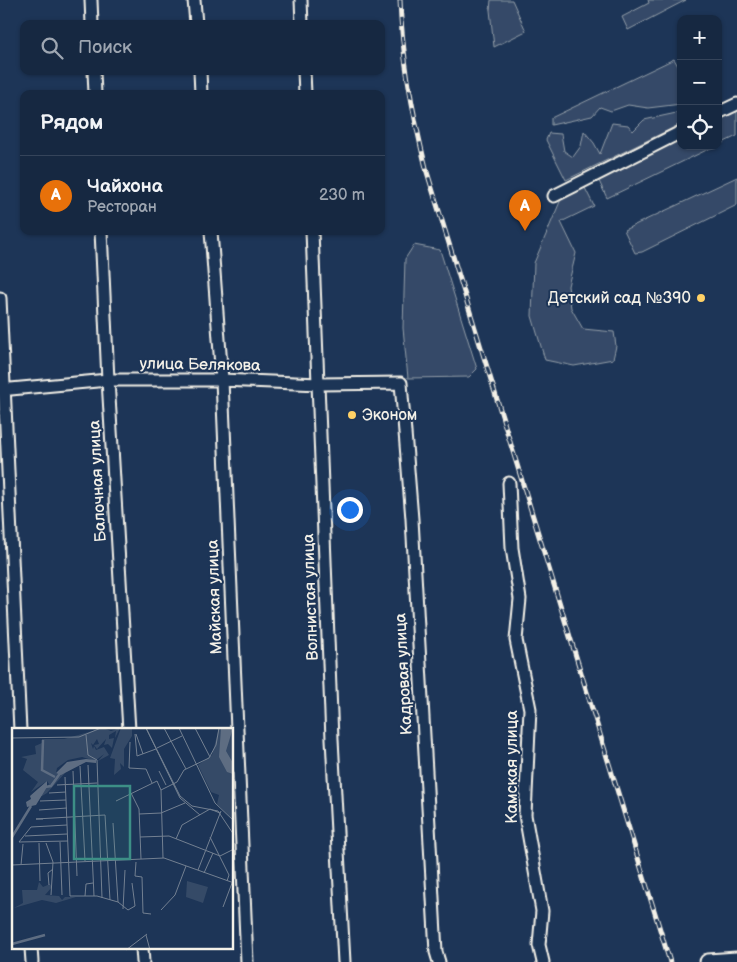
<!DOCTYPE html>
<html lang="ru">
<meta charset="utf-8">
<style>
:root{--surface:#162841;--page:#23344c;--text:#f1f3f6;--muted:#9ea6b1;--line:#35445a;--accent:#ffd166}
body{margin:0;font-family:"Balsamiq Sans",sans-serif;background:var(--page);color:var(--text)}
.controls{position:absolute;right:15px;top:15px;display:grid;overflow:hidden;border-radius:10px;box-shadow:0 1px 4px #0004}
.controls button{width:45px;height:45px;display:grid;place-items:center;padding:0;border:0;border-bottom:1px solid var(--line);background:var(--surface);color:var(--text);font:25px sans-serif}
.you{position:absolute;left:349px;top:509px;width:18px;height:18px;margin:-12px;border:4px solid #fff;border-radius:50%;background:#1a73e8;box-shadow:0 0 0 8px #1a73e833}
.badge{display:grid;place-items:center;width:32px;height:32px;border-radius:50%;background:var(--accent);color:#fff;font-size:16px;font-weight:700}
.pin{position:absolute;translate:-50% -41px;filter:drop-shadow(0 1px 2px #0008)}
.pin::after{content:'';position:absolute;top:26px;width:18px;height:15px;background:inherit;clip-path:polygon(0 0,100% 0,50% 100%)}
.list{margin:0;padding:0;list-style:none}
h2{display:flex;justify-content:space-between;align-items:center;height:65px;margin:0;padding:0 20px;font-size:21px}
h2 small{font-size:16px;font-weight:400;color:var(--muted)}
.list li{display:grid;grid-template-columns:32px 1fr auto;gap:15px;align-items:center;box-sizing:border-box;height:80px;padding:0 20px;border-top:1px solid var(--line)}
.list b{display:block;font-size:19px;white-space:nowrap}
.list p{margin:0;font-size:16px;white-space:nowrap;color:var(--muted)}
.list em{font-size:16px;font-style:normal;color:var(--muted)}
.icon{flex:none;width:28px;height:28px;fill:none;stroke:currentColor;stroke-width:2;stroke-linecap:round;stroke-linejoin:round}
.map{position:relative;flex:none;width:737px;height:962px;overflow:hidden}
.search{position:absolute;background:var(--surface);box-shadow:0 1px 4px #0004;left:20px;top:20px;width:365px;height:55px;display:flex;align-items:center;gap:12px;box-sizing:border-box;padding:0 18px;border-radius:10px;color:var(--muted);font-size:19px}
.panel{position:absolute;background:var(--surface);box-shadow:0 1px 4px #0004;left:20px;top:90px;width:365px;height:145px;border-radius:10px}
.map>svg:first-child{display:block}
.green{fill:#354a67;stroke:#949ea8}
.lines{fill:none;stroke-linecap:round;stroke-linejoin:round}
.minor-casing{stroke:#f4f1e8;stroke-width:15}
.tertiary-casing{stroke:#f4f1e8;stroke-width:19}
.minor{stroke:#1d3557;stroke-width:11}
.tertiary{stroke:#1d3557;stroke-width:15}
.rail-casing{stroke:#f4f1e8;stroke-width:5}
.rail{stroke:#1d3557;stroke-width:3;stroke-dasharray:9;stroke-linecap:butt}
.poi-dot{fill:#ffd166;stroke:#1d3557;stroke-width:2}
.labels{text-anchor:middle;dominant-baseline:central;stroke-width:4;stroke-linejoin:round;paint-order:stroke}
.poi-label{font-size:16px;fill:#f4f1e8;stroke:#1d3557;text-anchor:end}
.street-label{font-size:16px;fill:#f4f1e8;stroke:#1d3557}
.inset-river{fill:none;stroke:#5e6d82;stroke-width:2.5}
.inset-road{fill:none;stroke:#738091;stroke-width:1}
.view{fill:#3d8f86;fill-opacity:0.15;stroke:#3d8f86;stroke-width:2.5}
.inset-edge{fill:none;stroke:#f4f1e8;stroke-width:2.5}
</style>
<div class="map">
<svg width="737" height="962" viewBox="0 0 737 962">
<rect width="100%" height="100%" fill="#1d3557"/>
<filter id="ink" filterUnits="userSpaceOnUse"><feTurbulence type="fractalNoise" baseFrequency=".02" numOctaves="2"/><feDisplacementMap in="SourceGraphic" scale="10" xChannelSelector="R" yChannelSelector="G"/><feConvolveMatrix kernelMatrix="1 2 1 2 8 2 1 2 1" color-interpolation-filters="sRGB"/></filter>
<g filter="url(#ink)">
<path class="green" d="M491,0H512L526,31L494,47L490,10Z
M648,0H686L628,30L622,17L649,3Z
M674,59L681,71V104L648,108L628,105L611,111L600,107L592,116L551,125V118Z
M737,111V136L718,145V120Z
M681,112V124L566,180L546,140L549,133L561,134L564,151L573,157L581,146L584,131L594,143L600,154L612,123L628,125L633,131L644,120Z
M681,139V146H715L607,198L598,179Z
M737,177V205L642,252L635,253L624,230Z
M584,186L594,206L561,222L576,253L568,286L571,308L583,329L614,332L616,346L613,359L574,366L545,360L532,316L534,263L562,197Z
M414,245L440,250L477,369L469,377L408,378L403,328L405,259Z"/>
<g class="lines">
<g class="minor-casing">
<path id="minor" d="M91,0L92,24
M194,0L196,24
M301,0L302,24
M94,71L95,94
M200,71L201,94
M304,71L305,94
M718,113L737,104
M554,196L681,132
M101,231L108,380L129,730
M211,231L222,380L247,962
M312,231L332,739L344,962
M0,298L20,730
M0,390L108,380H222L319,384L401,383L412,519L436,952L439,962
M509,483L512,548L520,599L516,640L530,709L525,815L542,911L539,945L543,962
M31,948L32,962
M142,948L143,962"/>
</g>
<g class="tertiary-casing">
<path id="tertiary" d="M708,962L737,960"/>
</g>
<use href="#minor" class="minor"/>
<use href="#tertiary" class="tertiary"/>
<g class="rail-casing">
<path id="rail" d="M400,0C402,58 413,116 427,172L670,962"/>
</g>
<use href="#rail" class="rail"/>
</g>
</g>
<g class="poi-dot">
<circle cx="701" cy="298" r="5"/>
<circle cx="352" cy="415" r="5"/>
</g>
<g class="labels">
<g class="poi-label">
<text x="691" y="298">Детский сад №390</text>
<text x="362" y="415" text-anchor="start">Эконом</text>
</g>
<g class="street-label">
<text transform="translate(200 365) rotate(1)">улица Белякова</text>
<text transform="translate(98 481) rotate(-93)">Балочная улица</text>
<text transform="translate(215 597) rotate(-92)">Майская улица</text>
<text transform="translate(311 597) rotate(-92)">Волнистая улица</text>
<text transform="translate(404 674) rotate(-93)">Кадровая улица</text>
<text transform="translate(512 767) rotate(-90)">Камская улица</text>
</g>
</g>
<g transform="translate(12 728)">
<rect width="221" height="221" fill="#1d3557"/>
<path d="M91,0L99,3L108,0L103,10L104,3L97,7V11L102,10L100,20L96,16L92,17L94,11L85,21L82,17L87,16L85,11L81,17L79,15L81,21L82,18L84,22L92,19L97,27L86,33L92,26L83,33L70,29L56,32L45,40L44,45H53L35,65L30,68H28L37,56L35,53L19,64L26,54L11,42L15,31L9,29L24,26L23,18L30,15V11H52ZM109,0H120V8L112,21V39L108,35L109,41L102,47L103,31L98,30ZM207,0H221V92L205,76L207,67L199,64L186,37L200,27ZM175,153L196,159L191,175L174,169ZM27,154L31,159L38,156L40,159L33,167L47,168L50,172L53,169H64L44,175L30,172L2,180L11,175L10,162H25Z" fill="#354a67"/>
<path d="M209,0H221L214,23L221,35V46L215,44L207,29ZM74,31L84,32V35L74,34L49,47L44,45L55,34ZM35,53V59L24,77L15,79L14,74L19,71L18,68Z" fill="#5e6d82"/>
<path class="inset-river" d="M31,12L30,42L43,49M33,59L39,58L49,44M0,109L19,78M0,216L33,207"/>
<path class="inset-road" d="M134,0L168,70L188,87M134,0L168,68L180,78L206,83L222,107M152,0L174,41M167,0L203,75L222,93M183,0L198,29M123,6L125,28L144,21M124,6L131,26M74,7L76,27L85,32L90,170M0,10L67,9L89,0M118,14L117,40L134,41L140,55M145,20L170,8M76,37L82,168M68,38L73,133M61,43L65,148M147,43L154,57M53,49L58,168H85L106,174L116,182L123,178L120,155M45,57L85,55M149,62L165,54L172,42L197,30L204,17L207,0M37,65L54,64M119,65L127,81L129,131M28,73L54,72M104,73L145,53L149,62L151,130M27,82L55,80M127,86L149,85L173,75M31,91H24L93,87L98,172M101,95L106,174M55,97L19,99L7,114L56,113M13,108L55,106M128,109L157,108L208,128M198,109L217,147L215,153M164,111L170,97L198,81L208,85M48,114L50,167M27,115L28,153M34,115L41,134L39,167M208,128L222,121M124,134L123,148L130,149L131,185L139,186M0,137L152,130L222,155M9,137L11,116M186,142L209,83M192,145L201,125M37,157L36,145L41,141M73,168L74,156L81,155M211,179L220,155M111,181L113,142M149,182L163,167L174,138M134,207L138,222M114,222L135,206"/>
<path class="view" d="M62,58H118V131H62Z"/>
<rect width="221" height="221" class="inset-edge"/>
</g>
</svg>
<div class="controls">
<button>+</button>
<button>−</button>
<button><svg class="icon" aria-label="locate" viewBox="0 0 24 24"><circle cx="12" cy="12" r="6"/><path d="M12 2v4M12 18v4M2 12h4M18 12h4"/></svg></button>
</div>
<div class="you"></div>
<div class="pin badge" style="left:525px;top:231px;background:#e8710a">A</div>
<div class="search"><svg class="icon" aria-label="search" viewBox="0 0 24 24"><circle cx="10" cy="10" r="6"/><path d="M15 15l6 6"/></svg>Поиск</div>
<section class="panel">
<h2>Рядом<small></small></h2>
<ul class="list">
<li><span class="badge" style="background:#e8710a">A</span><div><b>Чайхона</b><p>Ресторан</p></div><em>230 m</em></li>
</ul>
</section>
</div>
